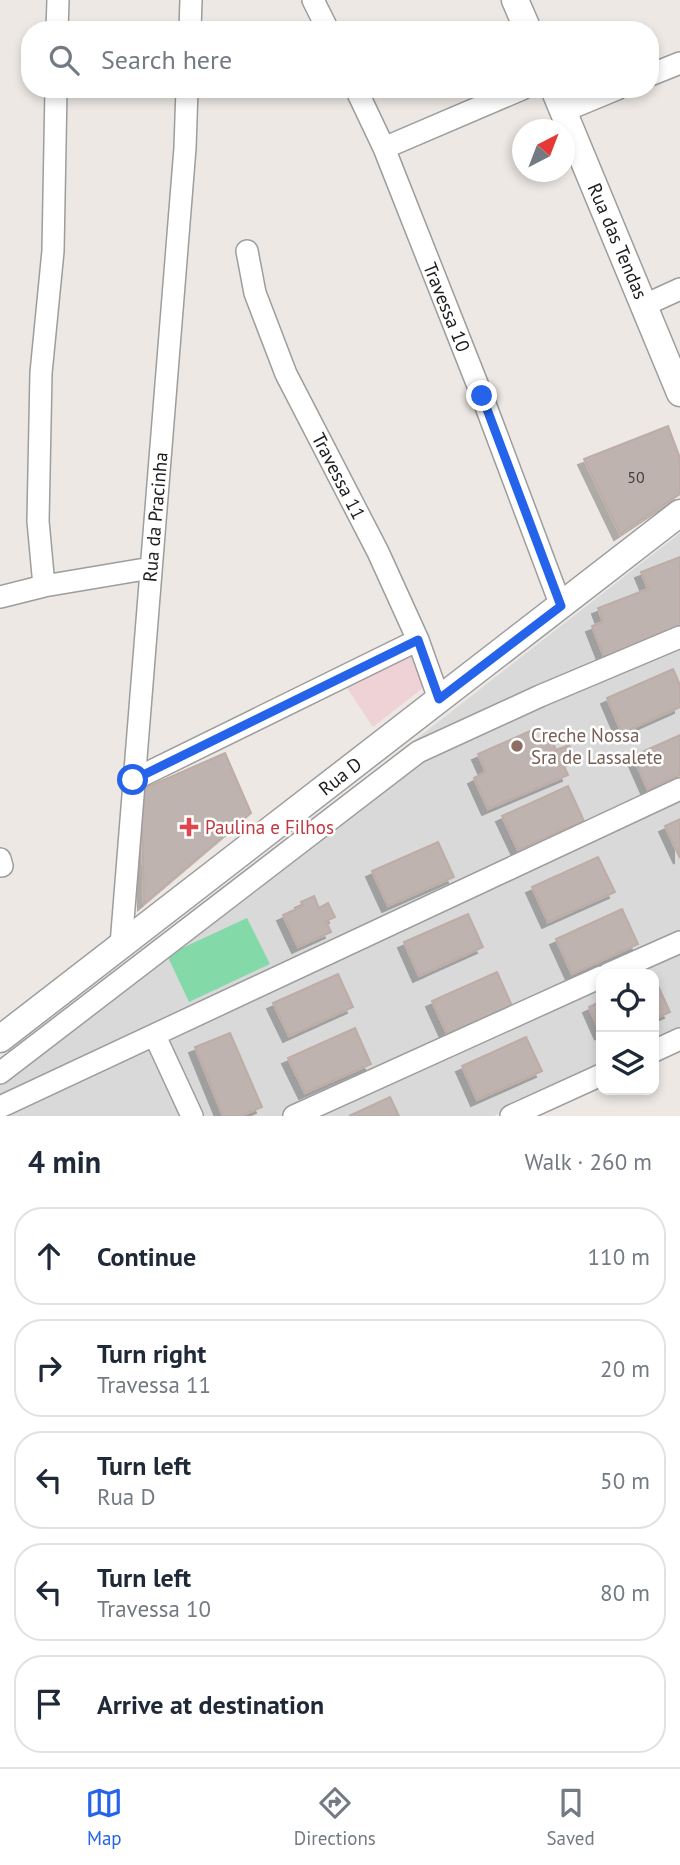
<!DOCTYPE html>
<meta charset="utf-8">
<style>
:root{--surface:#fff;--page:#f6f6f7;--text:#1f2937;--muted:#747a83;--line:#e0e1e3;--accent:#2563eb}
body{margin:0;font-family:"PT Sans",sans-serif;background:var(--page);color:var(--text)}
.controls{position:absolute;right:21px;bottom:21px;display:grid;overflow:hidden;border-radius:14px;box-shadow:0 4px 10px #0003}
.controls button{width:63px;height:63px;display:grid;place-items:center;padding:0;border:0;border-bottom:2px solid var(--line);background:var(--surface);color:var(--text);font:35px sans-serif}
.compass{position:absolute;left:512px;top:119px;width:63px;height:63px;border-radius:50%;background:var(--surface);box-shadow:0 4px 10px #0003;rotate:42deg}
.stop{position:absolute;width:21px;height:21px;margin:-16px;border:5px solid #2563eb;border-radius:50%;background:#fff}
.stop.end{background:#2563eb;border-color:#fff;box-shadow:0 2px 7px #0008}
.list{margin:0;padding:0;list-style:none}
h2{display:flex;justify-content:space-between;align-items:center;height:91px;margin:0;padding:0 28px;font-size:30px}
h2 small{font-size:23px;font-weight:400;color:var(--muted)}
.list li{display:grid;grid-template-columns:46px 1fr auto;gap:21px;align-items:center;box-sizing:border-box;height:98px;margin:0 14px 14px;padding:0 14px;border:2px solid var(--line);border-radius:28px}
.list b{display:block;font-size:26px;white-space:nowrap}
.list p{margin:0;font-size:23px;white-space:nowrap;color:var(--muted)}
.list em{font-size:23px;font-style:normal;color:var(--muted)}
.icon{flex:none;width:38px;height:38px;fill:none;stroke:currentColor;stroke-width:2;stroke-linecap:round;stroke-linejoin:round}
.map{position:relative;flex:none;width:680px;height:1116px;overflow:hidden}
.search{position:absolute;background:var(--surface);box-shadow:0 4px 10px #0003;left:21px;right:21px;top:21px;height:77px;display:flex;align-items:center;gap:18px;box-sizing:border-box;padding:0 24px;border-radius:28px;color:var(--muted);font-size:26px}
.sheet{height:651px;background:var(--surface)}
nav{display:flex;justify-content:space-around;align-items:center;box-sizing:border-box;height:98px;border-top:2px solid var(--line);background:var(--surface);font-size:19px;color:var(--muted)}
nav a{display:grid;justify-items:center;gap:4px}
nav .on{color:var(--accent)}
.map>svg:first-child{display:block}
.residential{fill:#dad9da}
.commercial{fill:#eed2d6}
.pitch{fill:#84d9a9}
.building{fill:#beb3af;stroke:#beaca6;stroke-width:2;filter:url(#shadow)}
.lines{fill:none;stroke-linecap:round;stroke-linejoin:round}
.minor-casing{stroke:#9d9d9d;stroke-width:24}
.tertiary-casing{stroke:#9d9d9d;stroke-width:29}
.minor{stroke:#fff;stroke-width:21}
.tertiary{stroke:#fff;stroke-width:26}
.route{stroke:#2563eb;stroke-width:9}
.education-dot{fill:#8d6e63;stroke:#fff;stroke-width:2.5}
.health-dot{fill:#e0444e;stroke:#fff;stroke-width:2.5}
.labels{text-anchor:middle;dominant-baseline:central;stroke-width:5;stroke-linejoin:round;paint-order:stroke}
.number-label{font-size:16px;fill:#444241}
.street-label{font-size:19px;fill:#1c1c1c;stroke:#fff}
.education-label{font-size:19px;fill:#785e54;stroke:#fff;text-anchor:start}
.health-label{font-size:19px;fill:#be3a42;stroke:#fff;text-anchor:start}
</style>
<div class="map">
<svg width="680" height="1116" viewBox="0 0 680 1116">
<defs>
<filter id="shadow"><feDropShadow dx="-6" dy="6" stdDeviation="0" flood-color="#0004"/></filter>
</defs>
<rect width="100%" height="100%" fill="#ede8e3"/>
<path class="residential" d="M680,533V1034L654,1045V974H601V1069L494,1116H0V1064Z"/>
<path class="commercial" d="M413,650L429,683L373,727L343,682Z"/>
<path class="pitch" d="M247,918L270,964L189,1002L167,955Z"/>
<path class="building" d="M668,426L680,458V494L620,534L584,459Z
M680,557V639L608,667L592,626L603,622L598,608L648,589L641,572Z
M673,669L680,685V707L622,733L607,698Z
M530,731L535,742L550,736L556,750L569,745L575,759L563,764L568,775L488,809L474,778L486,772L478,754Z
M680,735V775L648,790L633,756Z
M225,753L251,813L144,904L141,790Z
M568,786L584,821L518,850L502,816Z
M680,819V858L665,826Z
M438,842L454,877L388,906L372,871Z
M598,857L615,892L548,922L532,887Z
M314,896L319,908L328,903L335,917L326,921L331,932L298,947L283,915L303,906L301,902Z
M622,909L638,944L572,974L556,939Z
M468,914L483,947L419,976L404,942Z
M497,972L512,1006L447,1034L432,1001Z
M338,974L353,1007L289,1036L273,1003Z
M654,977L670,1012L654,1019Z
M601,1001V1034L589,1007Z
M355,1028L371,1064L305,1093L288,1058Z
M230,1033L262,1107L240,1116H223L195,1047Z
M526,1037L542,1071L477,1100L462,1066Z
M390,1097L399,1116H349Z"/>
<g class="lines">
<g class="minor-casing">
<path id="minor" d="M313,0L328,30
M57,30L58,0
M190,30L191,0
M650,75L680,63
M356,89L384,148L482,396L561,606
M564,111L617,89
M384,148L522,89
M247,251L255,293L286,374L378,552L418,640L439,699
M645,305L680,289
M44,586L38,521L41,373L53,251L56,89
M0,597L44,586L151,568
M133,780L418,640
M0,859L2,866
M121,945L185,148L187,89
M608,974L680,942
M155,1036L192,1116
M654,1051L680,1039
M0,1073L418,752L540,696L680,637
M0,1107L680,789
M294,1116L601,977
M511,1116L601,1075"/>
</g>
<g class="tertiary-casing">
<path id="tertiary" d="M515,0L528,30
M554,89L680,393
M0,1039L680,513"/>
</g>
<use href="#minor" class="minor"/>
<use href="#tertiary" class="tertiary"/>
</g>
<g class="lines">
<path class="route" d="M133,780L418,640L439,699L561,606L482,396"/>
</g>
<circle class="education-dot" cx="517" cy="746" r="7"/>
<path class="health-dot" d="M185.5 816.5h7v7h7v7h-7v7h-7v-7h-7v-7h7z"/>
<g class="labels">
<g class="number-label">
<text x="636" y="477">50</text>
</g>
<g class="street-label">
<text transform="translate(618 241) rotate(67)">Rua das Tendas</text>
<text transform="translate(447 307) rotate(68)">Travessa 10</text>
<text transform="translate(339 476) rotate(63)">Travessa 11</text>
<text transform="translate(155 517) rotate(-85)">Rua da Pracinha</text>
<text transform="translate(340 776) rotate(-38)">Rua D</text>
</g>
<g class="education-label">
<text x="531" y="735">Creche Nossa<tspan x="531" dy="22">Sra de Lassalete</tspan></text>
</g>
<g class="health-label">
<text x="205" y="827">Paulina e Filhos</text>
</g>
</g>
</svg>
<div class="controls">
<button><svg class="icon" aria-label="locate" viewBox="0 0 24 24"><circle cx="12" cy="12" r="6"/><path d="M12 2v4M12 18v4M2 12h4M18 12h4"/></svg></button>
<button><svg class="icon" aria-label="layers" viewBox="0 0 24 24"><path d="M12 4l9 5-9 5-9-5zM3 14l9 5 9-5"/></svg></button>
</div>
<svg class="compass" viewBox="-18 -18 36 36"><path d="M0-13l5 13h-10z" fill="#e53935"/><path d="M0 13l5-13h-10z" fill="#747a83"/></svg>
<div class="stop" style="left:133px;top:780px"></div>
<div class="stop end" style="left:482px;top:396px"></div>
<div class="search"><svg class="icon" aria-label="search" viewBox="0 0 24 24"><circle cx="10" cy="10" r="6"/><path d="M15 15l6 6"/></svg>Search here</div>
</div>
<section class="sheet">
<h2>4 min<small>Walk · 260 m</small></h2>
<ul class="list">
<li><svg class="icon" aria-label="ahead" viewBox="0 0 24 24"><path d="M12 20V5M6 11l6-6 6 6"/></svg><div><b>Continue</b></div><em>110 m</em></li>
<li><svg class="icon" aria-label="right" viewBox="0 0 24 24"><path d="M7 20v-9h11M14 6l5 5-5 5"/></svg><div><b>Turn right</b><p>Travessa 11</p></div><em>20 m</em></li>
<li><svg class="icon" aria-label="left" viewBox="0 0 24 24"><path d="M17 20v-9H6M10 6l-5 5 5 5"/></svg><div><b>Turn left</b><p>Rua D</p></div><em>50 m</em></li>
<li><svg class="icon" aria-label="left" viewBox="0 0 24 24"><path d="M17 20v-9H6M10 6l-5 5 5 5"/></svg><div><b>Turn left</b><p>Travessa 10</p></div><em>80 m</em></li>
<li><svg class="icon" aria-label="arrive" viewBox="0 0 24 24"><path d="M6 21V4h12l-3 4 3 4H6"/></svg><div><b>Arrive at destination</b></div></li>
</ul>
</section>
<nav>
<a class="on"><svg class="icon" aria-label="map" viewBox="0 0 24 24"><path d="M3 6l6-2 6 2 6-2v14l-6 2-6-2-6 2zM9 4v14M15 6v14"/></svg>Map</a>
<a><svg class="icon" aria-label="directions" viewBox="0 0 24 24"><path d="M12 3l9 9-9 9-9-9zM9 14v-3h6M13 9l2 2-2 2"/></svg>Directions</a>
<a><svg class="icon" aria-label="saved" viewBox="0 0 24 24"><path d="M7 4h10v16l-5-4-5 4z"/></svg>Saved</a>
</nav>
